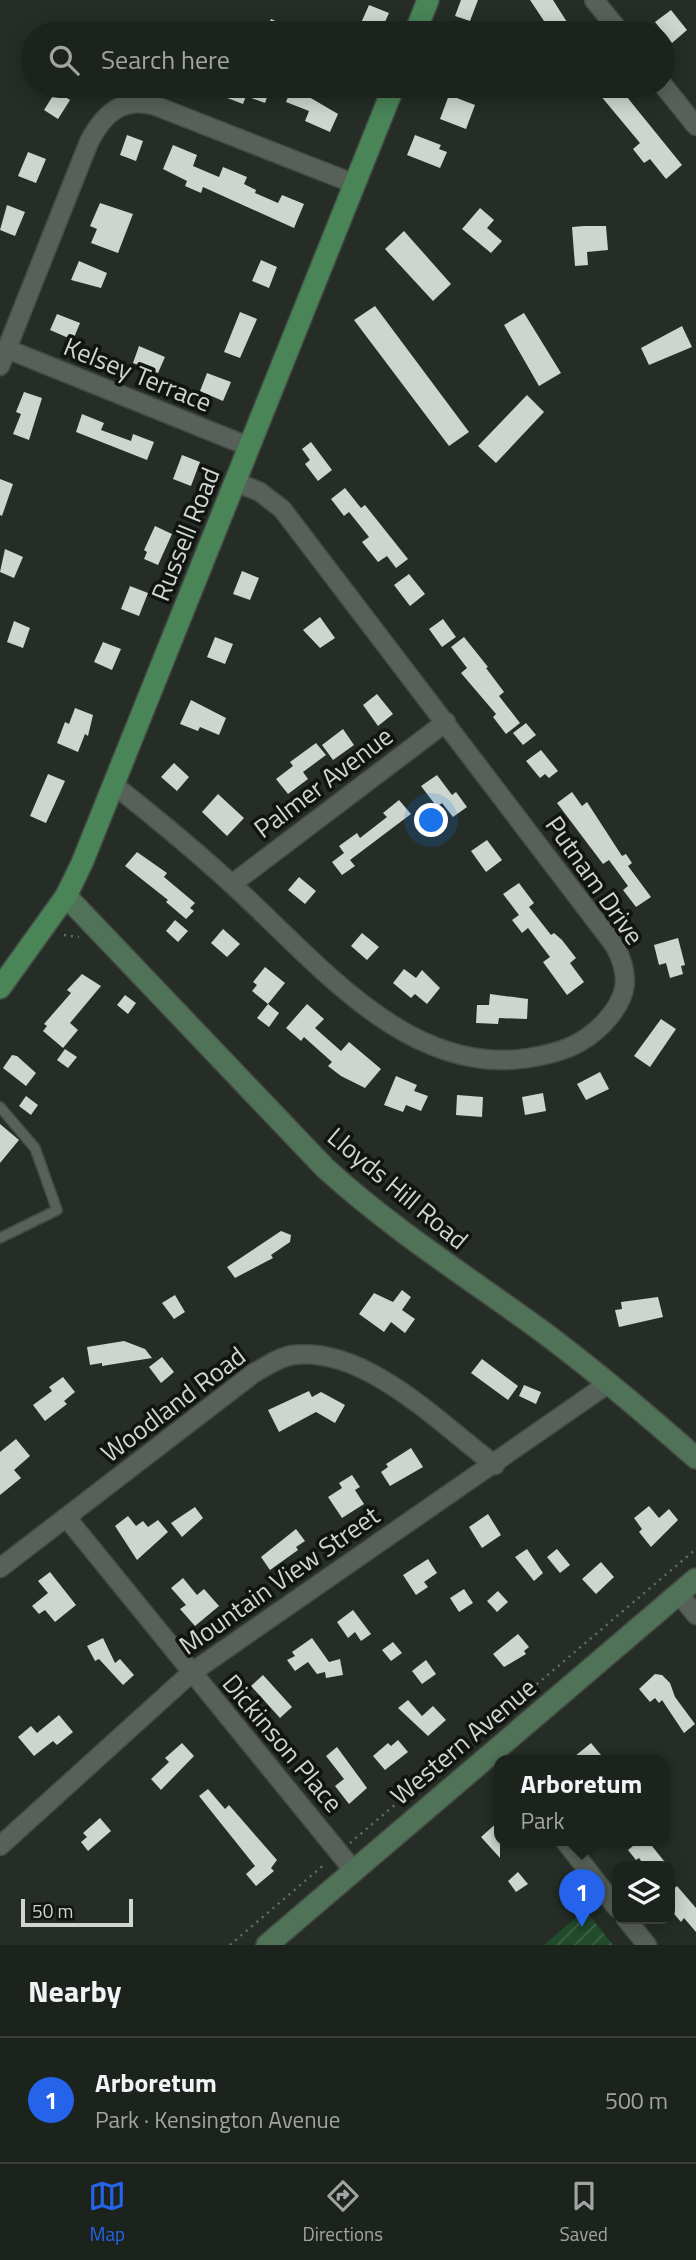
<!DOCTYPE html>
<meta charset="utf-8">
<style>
:root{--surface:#1c221c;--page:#292f29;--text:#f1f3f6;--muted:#a0a4a3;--line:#3a3f3b;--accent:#2563eb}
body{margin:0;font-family:"Titillium Web",sans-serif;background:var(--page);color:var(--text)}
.controls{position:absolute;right:21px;bottom:21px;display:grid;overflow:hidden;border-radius:14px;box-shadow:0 4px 18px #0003}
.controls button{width:63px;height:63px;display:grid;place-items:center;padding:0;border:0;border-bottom:2px solid var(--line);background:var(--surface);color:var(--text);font:35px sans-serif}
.scale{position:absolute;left:21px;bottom:18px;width:112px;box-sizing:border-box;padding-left:7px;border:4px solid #d0d5d1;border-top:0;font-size:19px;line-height:24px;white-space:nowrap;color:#d0d5d1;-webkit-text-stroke:5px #111411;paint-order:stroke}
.you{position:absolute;left:432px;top:821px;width:24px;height:24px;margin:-18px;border:5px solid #fff;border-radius:50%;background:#1a73e8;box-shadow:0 0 0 10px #1a73e833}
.badge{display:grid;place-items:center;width:46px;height:46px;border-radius:50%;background:var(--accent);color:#fff;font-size:23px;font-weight:700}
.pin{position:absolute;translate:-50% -58px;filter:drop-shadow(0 2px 4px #0008)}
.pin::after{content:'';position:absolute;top:37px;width:24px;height:21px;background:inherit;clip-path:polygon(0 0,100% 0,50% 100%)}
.popup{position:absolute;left:494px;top:1755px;width:175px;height:91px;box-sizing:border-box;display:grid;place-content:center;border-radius:14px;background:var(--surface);filter:drop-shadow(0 2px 5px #0005);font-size:23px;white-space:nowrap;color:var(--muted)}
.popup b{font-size:26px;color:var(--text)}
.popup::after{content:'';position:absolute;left:50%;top:100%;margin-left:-14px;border:14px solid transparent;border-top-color:var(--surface)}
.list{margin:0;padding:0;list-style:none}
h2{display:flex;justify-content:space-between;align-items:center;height:91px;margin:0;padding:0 28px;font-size:30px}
h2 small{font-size:23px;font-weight:400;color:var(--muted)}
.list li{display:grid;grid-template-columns:46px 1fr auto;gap:21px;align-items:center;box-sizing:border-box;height:126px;padding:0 28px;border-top:2px solid var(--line)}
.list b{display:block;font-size:26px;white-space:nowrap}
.list p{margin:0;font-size:23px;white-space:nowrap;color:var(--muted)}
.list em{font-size:23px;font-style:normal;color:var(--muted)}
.icon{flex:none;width:38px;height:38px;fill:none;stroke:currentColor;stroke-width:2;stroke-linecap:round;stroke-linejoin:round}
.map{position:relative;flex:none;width:696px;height:1945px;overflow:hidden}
.search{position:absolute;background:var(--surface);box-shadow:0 4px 18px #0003;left:21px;right:21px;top:21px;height:77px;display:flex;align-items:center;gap:18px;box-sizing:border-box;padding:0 24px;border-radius:38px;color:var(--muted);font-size:26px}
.sheet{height:217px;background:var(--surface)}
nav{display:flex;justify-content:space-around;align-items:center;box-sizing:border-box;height:98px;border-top:2px solid var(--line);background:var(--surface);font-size:19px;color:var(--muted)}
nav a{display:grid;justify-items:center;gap:4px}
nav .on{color:var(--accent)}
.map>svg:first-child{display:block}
.garden{fill:url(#garden-furrows)}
.building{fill:#cdd6ce}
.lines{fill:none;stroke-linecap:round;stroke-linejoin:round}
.lane-casing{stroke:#444b45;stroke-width:12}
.street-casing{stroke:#444b45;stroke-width:21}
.secondary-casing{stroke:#444b45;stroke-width:24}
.primary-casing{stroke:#444b45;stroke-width:24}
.path{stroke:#666d67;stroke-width:2.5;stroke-dasharray:2 5;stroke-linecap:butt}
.lane{stroke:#586159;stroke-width:9}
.street{stroke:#586159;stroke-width:18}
.secondary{stroke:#507358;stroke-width:21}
.primary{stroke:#498557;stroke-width:21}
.labels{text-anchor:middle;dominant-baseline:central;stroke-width:7;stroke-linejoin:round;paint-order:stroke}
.street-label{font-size:26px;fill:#d0d5d1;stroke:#111411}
</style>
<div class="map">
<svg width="696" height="1945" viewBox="0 0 696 1945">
<defs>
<pattern id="garden-furrows" width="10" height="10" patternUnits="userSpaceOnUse" patternTransform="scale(1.75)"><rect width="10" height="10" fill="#214b2a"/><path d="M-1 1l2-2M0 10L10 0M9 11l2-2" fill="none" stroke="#406448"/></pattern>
</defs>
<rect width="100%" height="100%" fill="#252d26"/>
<path class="garden" d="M585,1910L613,1945H544Z"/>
<path class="building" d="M461,0H478L470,21L455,16Z
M530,0H553L574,33H552Z
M369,5L389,13L381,31L361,23Z
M671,10L687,30L672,43L655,22Z
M271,19L304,33H264Z
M223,86H271L265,103L246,96L243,104L222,96Z
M611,86H618L682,165L666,179L650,159L644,163L633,149L640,143L600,95Z
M292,87L338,114L330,132L305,121L309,111L286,102Z
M56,91L70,100L58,119L44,110Z
M449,95L475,105L466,129L440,119Z
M127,135L143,141L136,161L120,155Z
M415,135L441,145L439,149L447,152L440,168L407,155Z
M173,145L197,155L193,166L219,177L223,167L247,177L244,184L256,190L255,193L278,203L282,195L304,204L294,228L203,187L201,193L185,186L187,181L163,169Z
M28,152L46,159L36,183L18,176Z
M100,203L133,214L118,253L91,243L97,229L90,226Z
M7,205L25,212L15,236L0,230Z
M480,208L494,220L487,228L502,241L491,253L462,229Z
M584,226H606L608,250L587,252L588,265L575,266L572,227Z
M404,231L451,284L433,301L385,249Z
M261,260L277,267L269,288L252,281Z
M79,261L107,273L101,288L71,280Z
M375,306L469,432L449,446L354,320Z
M240,312L257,319L240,358L224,352Z
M524,313L561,373L539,386L504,325Z
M57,314L80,323L73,340L50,330Z
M682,326L692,347L649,365L641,348Z
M139,346L165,357L158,373L133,363Z
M207,373L231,382L223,401L200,391Z
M24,392L42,398L29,440L13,434L21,414L16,412Z
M527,395L544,412L496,463L478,446Z
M82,414L104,423L101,430L131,441L133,434L154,442L147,460L76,432Z
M311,442L332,470L318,481L305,464L310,460L302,449Z
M182,455L200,462L191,486L173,479Z
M0,479L13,484L2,516L0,515Z
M345,488L361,508L365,505L408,559L396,568L387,556L378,562L362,542L369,537L349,512L344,516L331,499Z
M155,526L172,534L158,565L144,559L147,552L144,550Z
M5,549L23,557L14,578L0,572Z
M242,571L259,578L250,600L233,594Z
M409,574L425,594L410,606L394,585Z
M130,586L148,593L139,616L121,609Z
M320,617L335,638L320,648L303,630Z
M443,619L456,637L442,647L429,629Z
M14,621L30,628L23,648L7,642Z
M215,637L233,644L225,664L207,657Z
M464,637L488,667L486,668L504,692L499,696L520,723L506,734L493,717L496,714L461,673L467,668L451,647Z
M103,642L121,649L112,670L94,662Z
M377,694L393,714L378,726L363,705Z
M191,700L226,718L219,735L200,727L198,731L180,724Z
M75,708L93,715L88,736L85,734L78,752L57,743L65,722L69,724Z
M526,723L536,735L523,745L513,733Z
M343,729L354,745L333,760L322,745Z
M316,743L326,755L303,772L308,779L288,794L276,779L293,766L290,762Z
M541,750L558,771L549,778L545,774L540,778L526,761Z
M174,763L189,777L177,791L161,777Z
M48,774L65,781L46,823L30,816Z
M437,775L452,795L456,792L467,807L453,817L442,803L437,807L421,786Z
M572,792L582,806L587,802L622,856L626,854L632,863L628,866L651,897L636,907L623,890L628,886L609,860L603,864L557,803Z
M218,794L244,818L227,836L202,812Z
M399,800L411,814L350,860L355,866L342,875L332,862L344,853L339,846L357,833L360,838L387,817L383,813Z
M487,840L502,860L486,872L471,851Z
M137,852L167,873L164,877L195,903L190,908L194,911L186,919L166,902L168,900L125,866Z
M299,877L316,891L305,904L288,890Z
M519,883L534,903L529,907L551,935L554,933L562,940L576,958L570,963L584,982L567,995L543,962L550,957L528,928L522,933L512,920L519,915L503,894Z
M175,920L188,931L178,942L166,931Z
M223,929L240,944L227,957L211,943Z
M362,933L379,947L367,960L351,946Z
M678,938L685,965L681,966L683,974L670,978L666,963L659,965L654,945Z
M265,967L285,983L268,1004L252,991L257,985L253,982Z
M404,969L416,978L422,970L440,988L427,1004L415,994L411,998L393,983Z
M82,974L101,986L70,1023L78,1030L63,1048L43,1031L47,1026L44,1024L71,993L67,990Z
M490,994L528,999L527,1019L499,1018L498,1024L476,1023L477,1005H489Z
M125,995L136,1003L128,1014L117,1005Z
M268,1004L279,1013L269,1027L257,1018Z
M307,1004L324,1019L315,1028L341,1051L349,1042L381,1069L365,1088L341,1076L328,1066L332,1062L304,1037L301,1041L286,1028Z
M661,1019L676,1029L650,1067L634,1056Z
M65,1049L77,1057L68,1068L57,1060Z
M12,1055L17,1056L36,1073L26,1086L3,1068Z
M600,1072L609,1089L586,1100L577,1084Z
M396,1076L417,1085L414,1091L428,1096L421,1111L406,1105L403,1112L384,1105Z
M543,1093L546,1111L525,1115L522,1097Z
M457,1095L483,1097L482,1117L456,1115Z
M26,1096L38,1105L31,1115L19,1106Z
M0,1124L19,1140L0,1163Z
M281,1231L291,1235L290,1242L271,1255L273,1258L235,1278L227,1267Z
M402,1290L411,1297L402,1310L415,1319L405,1333L391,1322L384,1332L359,1314L374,1293L393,1302Z
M175,1295L185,1312L174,1319L162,1303Z
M658,1297L663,1317L619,1327L615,1310L622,1309L621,1302Z
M124,1341L145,1349L152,1358L102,1366V1363L90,1365L87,1347Z
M162,1357L174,1372L161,1383L149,1367Z
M482,1359L518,1386L508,1400L471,1373Z
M63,1377L75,1392L64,1401L67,1404L45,1421L33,1405L52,1391L49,1387Z
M524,1385L541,1392L536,1404L519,1396Z
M309,1391L312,1397L321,1392L345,1405L335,1423L316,1412L279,1432L268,1410Z
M16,1439L30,1456L14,1470L21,1478L0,1495V1452Z
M411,1448L423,1467L390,1486L381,1472L388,1467L386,1464Z
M352,1475L360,1487L355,1490L364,1504L342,1518L328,1497L342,1488L339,1483Z
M649,1506L659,1518L669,1509L678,1520L651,1547L639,1532L642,1529L634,1518Z
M195,1507L203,1518L182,1537L171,1523Z
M488,1514L501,1535L482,1548L469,1527Z
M128,1516L136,1526L143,1521L148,1527L158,1520L168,1532L137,1560L115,1526Z
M296,1529L305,1541L296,1547L298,1550L270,1570L261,1557Z
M527,1549L543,1573L534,1581L515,1557Z
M557,1549L570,1565L560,1573L547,1557Z
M428,1559L437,1573L424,1582L428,1587L416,1595L403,1575Z
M601,1562L614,1577L596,1594L582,1579Z
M50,1572L76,1605L55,1622L45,1610L39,1614L32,1606L48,1593L38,1581Z
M183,1578L197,1595L204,1589L219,1606L195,1626L180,1609L186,1605L171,1588Z
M464,1589L473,1603L459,1612L450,1598Z
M498,1591L508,1602L497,1612L487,1601Z
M353,1610L371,1634L361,1641L355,1632L348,1638L337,1622Z
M518,1634L529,1647L524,1651L526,1654L504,1667L493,1654Z
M103,1638L115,1663L120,1659L134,1675L123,1685L99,1659L95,1661L87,1646Z
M312,1638L329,1662L340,1659L343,1675L326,1678L325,1672L317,1674L308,1662L295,1671L287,1660L295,1656L292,1652Z
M393,1642L402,1653L391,1661L382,1650Z
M426,1660L436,1674L422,1684L412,1671Z
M655,1674L662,1675L670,1683L675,1697L695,1724L684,1733L662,1700L659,1703L655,1698L650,1702L639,1689Z
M263,1675L292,1707L280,1718L251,1686Z
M408,1700L422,1716L433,1706L446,1720L428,1736L398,1708Z
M59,1715L73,1732L57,1745L53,1741L34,1756L18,1737L31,1726L37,1733Z
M398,1740L408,1752L385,1770L373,1756L388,1743L391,1746Z
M182,1743L194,1756L161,1790L151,1779L169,1762L165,1758Z
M591,1743L601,1755L594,1761H569Z
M337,1747L367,1788L349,1804L335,1786L344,1779L326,1756Z
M208,1789L225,1809L229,1805L277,1860L271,1868L274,1871L256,1886L246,1874L255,1866L199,1796Z
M100,1818L111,1831L88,1851L81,1842L87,1837L83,1833Z
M500,1820V1858L481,1837Z
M639,1841H648L668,1866H653L649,1861L644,1865L639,1858L636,1860L628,1850Z
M518,1872L528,1884L516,1892L508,1881Z
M677,1886L696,1908V1932L684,1918L681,1922L670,1909V1892Z"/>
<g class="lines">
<g class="lane-casing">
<path id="lane" d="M0,1107L35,1148L57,1210L0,1238"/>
</g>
<g class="street-casing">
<path id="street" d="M594,0L621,33
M663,85L696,126
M7,349L250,447
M0,366L89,142C104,113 123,96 156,106L355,184
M114,785C156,818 197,852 236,888C317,962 408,1077 528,1058C559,1053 582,1046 604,1023C628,997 631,977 615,946L282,509L260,492L236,482
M232,884L446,722
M66,1517L354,1871
M0,1568L254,1373C265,1367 279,1357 293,1355C366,1346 440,1424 495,1465
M679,1594L696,1615
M565,1841L617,1908
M0,1846L191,1673L609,1383
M626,1919L647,1945"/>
</g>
<g class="secondary-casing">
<path id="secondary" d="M66,896L325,1168C392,1229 466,1276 539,1329C593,1369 645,1413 696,1458
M267,1945L696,1579"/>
</g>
<g class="primary-casing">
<path id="primary" d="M415,33L428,0
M0,988L66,896L82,863L394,86"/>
</g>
<path class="path" d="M64,935L79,937
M350,1843L696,1549
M230,1945L326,1863"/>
<use href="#lane" class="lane"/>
<use href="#street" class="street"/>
<use href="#secondary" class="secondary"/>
<use href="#primary" class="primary"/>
</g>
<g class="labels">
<g class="street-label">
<text transform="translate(138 374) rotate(22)">Kelsey Terrace</text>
<text transform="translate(185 534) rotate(-68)">Russell Road</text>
<text transform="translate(323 782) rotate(-37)">Palmer Avenue</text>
<text transform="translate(595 880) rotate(55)">Putnam Drive</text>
<text transform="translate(398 1188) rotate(40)">Lloyds Hill Road</text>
<text transform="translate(173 1404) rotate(-37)">Woodland Road</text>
<text transform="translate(279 1580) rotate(-35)">Mountain View Street</text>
<text transform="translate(463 1741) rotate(-40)">Western Avenue</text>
<text transform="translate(283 1743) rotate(50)">Dickinson Place</text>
</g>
</g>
</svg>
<div class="controls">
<button><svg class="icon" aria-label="layers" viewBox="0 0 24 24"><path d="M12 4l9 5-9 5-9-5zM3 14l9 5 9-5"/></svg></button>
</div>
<div class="scale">50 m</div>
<div class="you"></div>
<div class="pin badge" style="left:582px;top:1927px">1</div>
<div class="popup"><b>Arboretum</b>Park</div>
<div class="search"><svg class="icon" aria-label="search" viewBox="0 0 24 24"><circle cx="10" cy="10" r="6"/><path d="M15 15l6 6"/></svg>Search here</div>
</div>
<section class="sheet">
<h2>Nearby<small></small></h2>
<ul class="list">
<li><span class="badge">1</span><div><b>Arboretum</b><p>Park · Kensington Avenue</p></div><em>500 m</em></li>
</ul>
</section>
<nav>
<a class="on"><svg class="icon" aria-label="map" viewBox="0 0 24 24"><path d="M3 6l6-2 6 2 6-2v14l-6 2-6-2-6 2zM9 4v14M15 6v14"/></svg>Map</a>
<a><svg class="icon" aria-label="directions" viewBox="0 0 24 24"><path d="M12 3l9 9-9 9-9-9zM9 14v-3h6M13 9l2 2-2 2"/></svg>Directions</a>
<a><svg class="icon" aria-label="saved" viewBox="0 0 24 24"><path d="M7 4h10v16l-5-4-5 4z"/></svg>Saved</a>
</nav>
